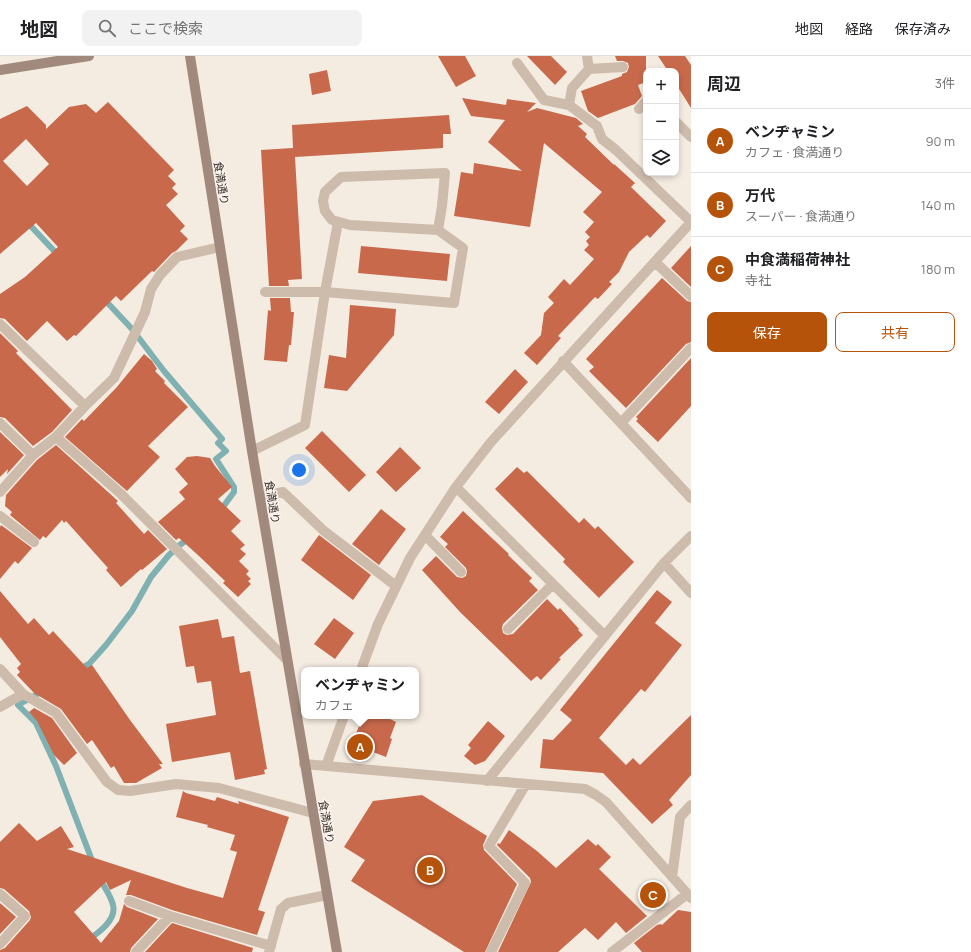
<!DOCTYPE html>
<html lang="ja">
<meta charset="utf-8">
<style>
:root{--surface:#fff;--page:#f2f2f2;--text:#202124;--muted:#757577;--line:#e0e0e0;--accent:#b45309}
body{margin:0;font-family:Manrope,"Noto Sans JP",sans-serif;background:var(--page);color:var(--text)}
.controls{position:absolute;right:12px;top:12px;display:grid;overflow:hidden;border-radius:8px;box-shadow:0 2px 6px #0003}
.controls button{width:36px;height:36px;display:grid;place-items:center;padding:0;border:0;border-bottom:1px solid var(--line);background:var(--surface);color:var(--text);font:20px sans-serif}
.you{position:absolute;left:299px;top:414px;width:14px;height:14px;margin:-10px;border:3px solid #fff;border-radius:50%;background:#1a73e8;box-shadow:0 0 0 6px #1a73e833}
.badge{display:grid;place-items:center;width:26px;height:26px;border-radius:50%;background:var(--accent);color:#fff;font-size:13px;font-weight:700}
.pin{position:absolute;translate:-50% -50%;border:2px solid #fff;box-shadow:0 1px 4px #0006}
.popup{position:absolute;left:301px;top:611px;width:118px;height:52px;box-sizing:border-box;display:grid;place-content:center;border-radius:8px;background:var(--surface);filter:drop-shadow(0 1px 3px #0005);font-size:13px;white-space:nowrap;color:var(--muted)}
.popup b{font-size:15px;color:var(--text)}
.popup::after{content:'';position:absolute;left:50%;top:100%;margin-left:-8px;border:8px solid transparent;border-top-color:var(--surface)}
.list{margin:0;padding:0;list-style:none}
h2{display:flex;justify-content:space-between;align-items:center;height:52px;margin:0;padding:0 16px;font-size:17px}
h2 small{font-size:13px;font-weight:400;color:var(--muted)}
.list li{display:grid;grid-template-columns:26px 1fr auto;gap:12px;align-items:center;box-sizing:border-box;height:64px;padding:0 16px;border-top:1px solid var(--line)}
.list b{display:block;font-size:15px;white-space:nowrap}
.list p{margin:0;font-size:13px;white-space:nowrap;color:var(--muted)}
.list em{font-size:13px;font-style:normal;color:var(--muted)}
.actions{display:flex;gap:8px;padding:12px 16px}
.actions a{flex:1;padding:9px 0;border:1px solid var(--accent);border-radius:8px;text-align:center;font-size:14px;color:var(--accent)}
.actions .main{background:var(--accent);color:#fff}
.icon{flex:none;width:22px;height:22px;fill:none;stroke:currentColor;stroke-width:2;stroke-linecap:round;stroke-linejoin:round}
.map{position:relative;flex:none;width:691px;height:896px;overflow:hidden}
header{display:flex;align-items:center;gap:24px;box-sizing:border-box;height:56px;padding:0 20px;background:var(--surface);border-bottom:1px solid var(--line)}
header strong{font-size:19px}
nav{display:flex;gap:22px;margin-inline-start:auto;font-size:14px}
.search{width:280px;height:36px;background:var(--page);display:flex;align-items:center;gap:10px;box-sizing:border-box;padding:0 14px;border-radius:8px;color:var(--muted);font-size:15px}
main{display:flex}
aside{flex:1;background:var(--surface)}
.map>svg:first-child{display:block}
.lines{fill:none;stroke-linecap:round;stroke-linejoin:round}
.stream{stroke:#7fb0b2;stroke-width:6}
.building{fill:#c8694b;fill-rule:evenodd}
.street{stroke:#cdbbac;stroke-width:10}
.secondary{stroke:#a18a7d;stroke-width:10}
.labels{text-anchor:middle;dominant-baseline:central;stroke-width:3;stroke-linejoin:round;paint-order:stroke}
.street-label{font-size:11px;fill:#3b302b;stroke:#fbf5ee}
</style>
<header>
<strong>地図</strong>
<div class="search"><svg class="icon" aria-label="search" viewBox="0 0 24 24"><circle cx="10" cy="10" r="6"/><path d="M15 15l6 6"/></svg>ここで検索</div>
<nav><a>地図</a><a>経路</a><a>保存済み</a></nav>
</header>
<main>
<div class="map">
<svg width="691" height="896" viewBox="0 0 691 896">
<rect width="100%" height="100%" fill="#f4ebe1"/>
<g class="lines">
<path class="stream" d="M26,165L58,199
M104,243L132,273L164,315L222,383L218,387L226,395L216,403L234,431V436L220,455
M78,614L89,608L106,589L132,555L151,521L169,499L181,488L190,482
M43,635L18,649L36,667L56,710L93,807
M88,884C98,877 117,864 113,849C111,840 104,831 100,823"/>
</g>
<path class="building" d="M438,0H465L476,20L456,31Z
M527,0H551L567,16L555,29Z
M615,0H646V26L638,29L642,40L635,48L598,62L588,55L581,35L622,20V18L627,16L629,11L628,7L623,5H617Z
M658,0H685L691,9V52L676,28V15H668Z
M327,14L331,35L312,39L309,18Z
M462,42L506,49L507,43L536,47L527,56L537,52L576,62L583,68L578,70L587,78L585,81L614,109V108L635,127L631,131L666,165L650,182L647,179L629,196L619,216L609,226L612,228L598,243L595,241L558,280L561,282L537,309L524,297L541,279L544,257L554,247L548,241L564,223L570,229L594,203L584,194L589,189L586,185L590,181L585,176L594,166L583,156L602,136L544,87L530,171L454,160L461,116L473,118L474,107L522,115L488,86L505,64L471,60Z
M108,46L174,114L168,120L176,128L172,132L178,138L166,149L185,170L180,175L188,183L176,195L172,197L154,216L152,215L121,245L116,240L76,280L74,279L67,285L47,265L27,285L5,263L0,262V238L25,221L58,191L36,167L0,198V63L27,50L46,69V73L69,51L86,48L96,57ZM26,83L49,108L27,130L3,105Z
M449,59L451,78H443V92L295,101L302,223L288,224L289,230H269L261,94L293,92L292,69Z
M361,190L450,198L447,225L358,217Z
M691,190V231L671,212Z
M662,222L687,245L691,246V286L686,288L626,352L589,315L594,311L586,303Z
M270,242H290L291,256H294L291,289H289L287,306L264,304L268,254L271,255Z
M350,249L396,253L394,279L347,335L324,332L329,299L346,302Z
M0,277L18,295L16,297L72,354L52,376L33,390L5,362L0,361Z
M144,298L152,305L157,313L155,315L165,325L164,327L188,351L148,390L160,401L127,435L65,381L82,363L84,365L116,332Z
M691,302V350L658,386L636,365L638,363L636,361Z
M515,313L528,326L499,358L485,346Z
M322,375L366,419L349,436L305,392Z
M0,376L24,399L7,418L8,413L0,421Z
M56,389L118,445L116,447L144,478L148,474L167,493L142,514L141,513L121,531L106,514L108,512L66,465L64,467L62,464L46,482L43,480L40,484L10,459L12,456L5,450L6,439L37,404Z
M400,391L421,412L396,436L376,416Z
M197,400L210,402L215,410L232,431L218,443L241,465L231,475L245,489L240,493L246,498L239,505L249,515L246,518L251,523L248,525L251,528L238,541L223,527L225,525L199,500L179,482L176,484L158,466L185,443L179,436L188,428L175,413L187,401Z
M517,411L524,417L527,415L579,467L584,462L595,473L598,470L634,506L599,542L563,506L565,503L495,433Z
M381,453L406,473L379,509L352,488Z
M463,455L509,498L508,499L532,522L529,525L538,534L503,568L502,572L503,577L507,579L513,578L547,543L558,554L560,552L579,573L578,574L583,579L559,602L561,603L541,624L537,620L531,625L460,556L422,514L436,500L457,521L462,522L466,520L467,515L466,512L445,491L448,488L440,481Z
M1,469L32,492L18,508L15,505L0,523V471Z
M319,479L371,519L353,544L301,504Z
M657,534L672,546L655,567L682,589L645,636L641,633L599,682L626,709L633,702L640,709L691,659V719L669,744L673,749L652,768L603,717L540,712L543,683L553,684L572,664L560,654Z
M0,535L28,568L34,562L49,579L53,575L87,612L92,609L130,664L163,708H159L162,712L136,727H124L114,710L111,712L92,684L87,688L61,653L34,637L17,619L20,616L17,612L21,608L0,581Z
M334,562L354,577L335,603L314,588Z
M218,563L222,582L234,580L240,617L250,615L267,713L264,714L265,718L235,724L230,696L172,706L166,668L216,659L211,625L197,627L194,610L186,611L179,570Z
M34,652L52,662L77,697L64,709L54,699L37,665L29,656Z
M363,660H391L390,663L396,666L390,682L392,683L386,701L373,696L372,700L350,693Z
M488,665L505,680L485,705L475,709L464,700L471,692L468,689Z
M183,735L186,737L215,745L217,741L239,748L238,745L289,761L258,854L265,856L257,879L172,854L131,839H126L131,824L110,834L106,826L74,856L101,887L119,865L124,848L127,851L158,863L131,892L130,896H0V894L5,892L30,864L31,861L29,855L4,833L0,832V786L19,767L37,785L61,770L74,791L67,793L187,832L223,842L237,796L230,794L235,779L207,771L208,769L176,761Z
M422,739L487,780L483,789L484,794L517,828L485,896H464L351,825L365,804L344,791L373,745Z
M509,774L537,795L556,812L588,783L596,790L598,788L611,801L599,813L647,860L626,877L616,866L598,884L585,872L558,896H498L531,826L530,822L497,789L498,787L500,788Z
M0,847L16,861L0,878Z
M678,854L691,856V896H642L634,887L657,869L661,868L662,869Z
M172,867L253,892L252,896H145Z"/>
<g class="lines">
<path class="street" d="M589,13L623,11
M569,49L572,32L589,13L587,0
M639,53L646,45
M676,66L691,81
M655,206L691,240
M265,236H325L454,247L463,192L438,174L350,169L332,164L325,155L323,145L325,136L341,121L445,117L442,150L438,174
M0,268L85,350
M563,305L691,442
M0,367L33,399
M621,367L691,292
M56,381L120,437L287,604
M252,395L305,369L325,236L338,166
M456,431L604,579
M0,436L33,399L56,381L85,350L114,322L145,256L151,233L160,219L177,201L220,191
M260,441L283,436L324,475L396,530
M0,460L34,486
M425,479L461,516
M664,507L691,537
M508,573L553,528
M0,613L23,638L56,657L107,726L118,734L130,735L176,728L219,732L313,757
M361,614L378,568L410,502L456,431L491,386L691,166L616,94L602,83L597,70L569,49L544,44L517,7
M0,651L23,638
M304,708L585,733L596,739L606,746L691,842
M326,710L344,660
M487,725L664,507L691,480
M672,821L680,761L691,749
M0,838L25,860L0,888
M129,845L170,860L271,890
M136,896L170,860
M269,896L281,853L288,847L327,839
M491,896L525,827L489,790L526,728
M612,896L687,838"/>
<path class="secondary" d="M190,0L252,395L337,896
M0,14L89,0"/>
</g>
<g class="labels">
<g class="street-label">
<text transform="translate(222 127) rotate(81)">食満通り</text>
<text transform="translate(273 446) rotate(81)">食満通り</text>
<text transform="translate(327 766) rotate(80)">食満通り</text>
</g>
</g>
</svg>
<div class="controls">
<button>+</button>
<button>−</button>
<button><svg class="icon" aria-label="layers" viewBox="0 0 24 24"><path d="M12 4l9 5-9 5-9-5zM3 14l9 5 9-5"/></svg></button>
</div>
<div class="you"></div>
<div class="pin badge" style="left:360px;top:691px">A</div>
<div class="popup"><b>ベンヂャミン</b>カフェ</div>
<div class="pin badge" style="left:430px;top:814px">B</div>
<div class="pin badge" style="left:653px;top:839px">C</div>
</div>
<aside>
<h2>周辺<small>3件</small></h2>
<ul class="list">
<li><span class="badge">A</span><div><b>ベンヂャミン</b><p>カフェ · 食満通り</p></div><em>90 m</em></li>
<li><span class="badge">B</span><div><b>万代</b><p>スーパー · 食満通り</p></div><em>140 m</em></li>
<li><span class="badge">C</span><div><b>中食満稲荷神社</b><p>寺社</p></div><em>180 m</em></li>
</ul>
<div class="actions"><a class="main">保存</a><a>共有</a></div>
</aside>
</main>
